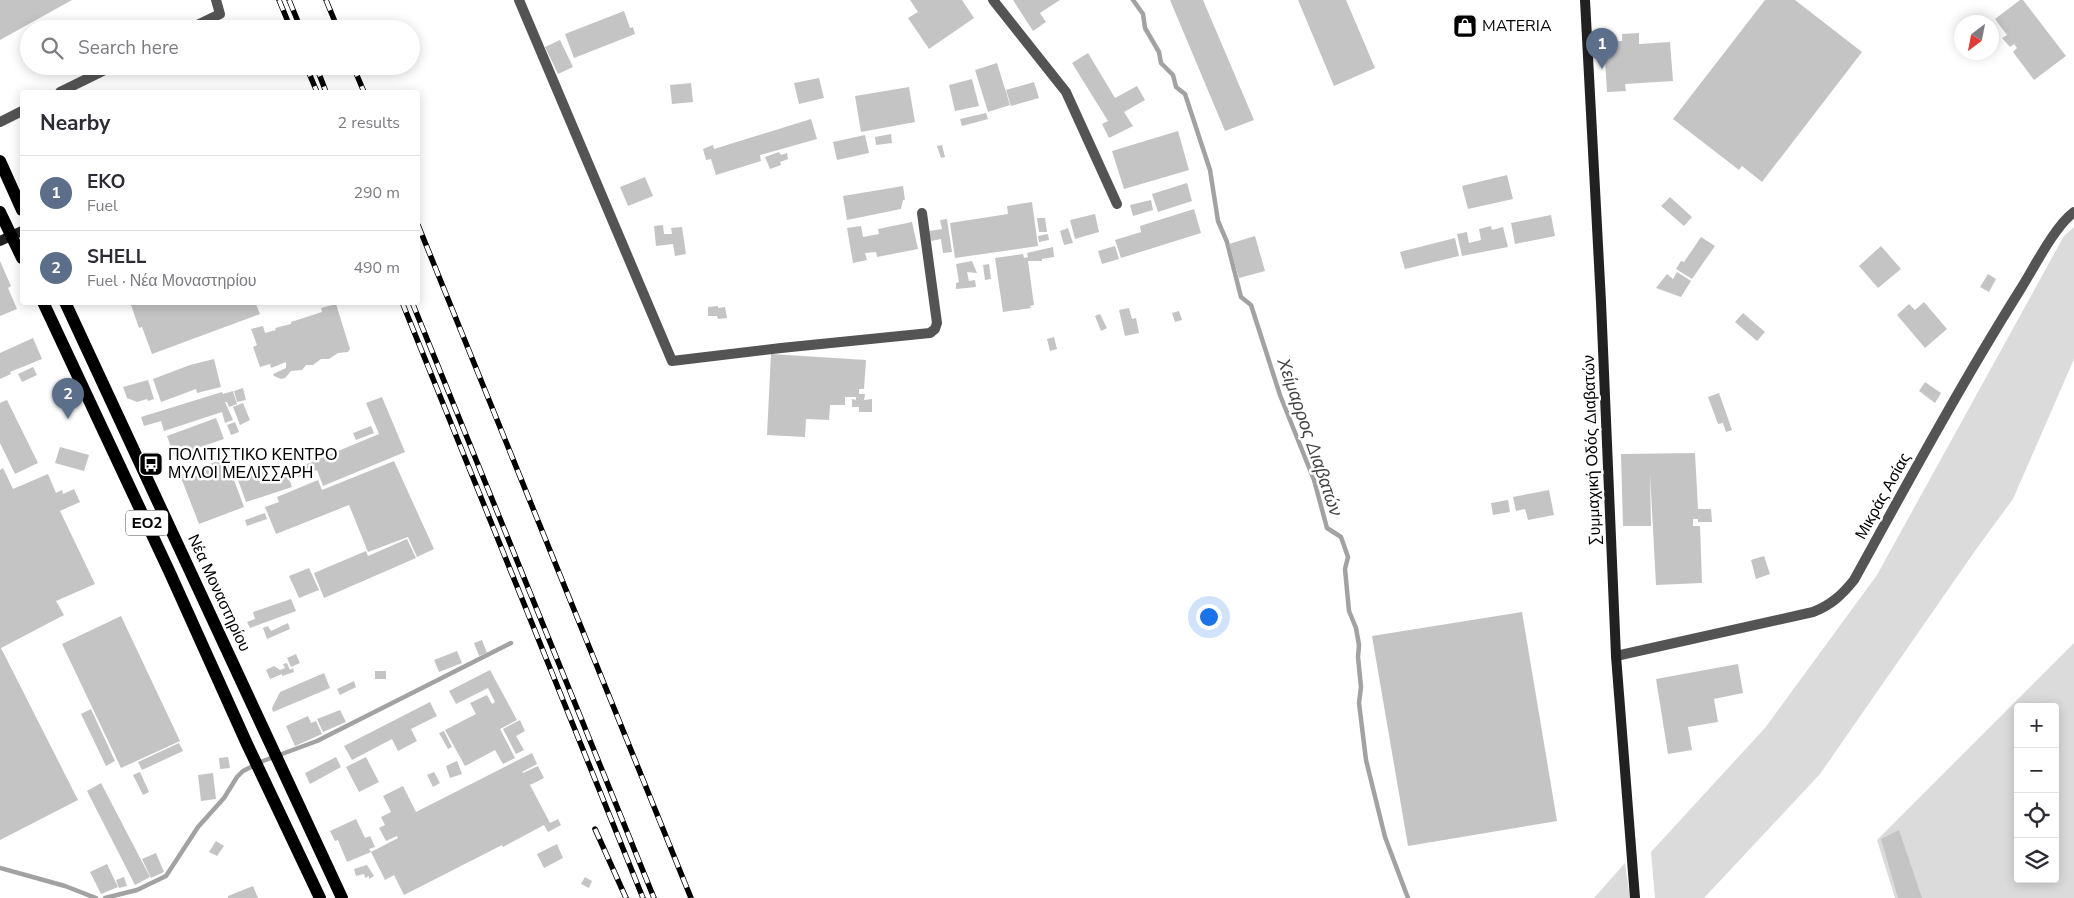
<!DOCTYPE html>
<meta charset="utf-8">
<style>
:root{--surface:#fff;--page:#f7f7f7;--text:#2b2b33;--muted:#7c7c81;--line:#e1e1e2;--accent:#7c3aed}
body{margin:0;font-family:"Nunito Sans",sans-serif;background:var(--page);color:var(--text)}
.controls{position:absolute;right:15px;bottom:15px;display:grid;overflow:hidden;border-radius:5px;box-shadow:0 2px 12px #0003}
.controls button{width:45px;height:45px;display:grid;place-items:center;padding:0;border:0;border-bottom:1px solid var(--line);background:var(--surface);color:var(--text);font:25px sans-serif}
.compass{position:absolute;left:1954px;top:15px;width:45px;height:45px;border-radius:50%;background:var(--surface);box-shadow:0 2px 12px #0003;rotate:212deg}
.you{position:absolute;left:1208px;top:616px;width:18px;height:18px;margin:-12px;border:4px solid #fff;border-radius:50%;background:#1a73e8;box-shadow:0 0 0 8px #1a73e833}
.badge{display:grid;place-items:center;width:32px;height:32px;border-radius:50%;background:var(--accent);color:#fff;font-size:16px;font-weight:700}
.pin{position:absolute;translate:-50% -41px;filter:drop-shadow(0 1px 2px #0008)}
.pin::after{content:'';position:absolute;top:26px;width:18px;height:15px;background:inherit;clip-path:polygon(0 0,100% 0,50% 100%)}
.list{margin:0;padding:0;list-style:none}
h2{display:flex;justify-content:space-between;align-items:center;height:65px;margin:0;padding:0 20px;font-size:21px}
h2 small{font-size:16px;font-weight:400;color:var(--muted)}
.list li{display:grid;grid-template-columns:32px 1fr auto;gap:15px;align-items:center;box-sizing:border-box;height:75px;padding:0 20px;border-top:1px solid var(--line)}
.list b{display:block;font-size:19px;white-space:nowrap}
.list p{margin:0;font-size:16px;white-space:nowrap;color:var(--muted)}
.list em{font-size:16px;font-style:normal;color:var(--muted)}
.icon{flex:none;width:28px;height:28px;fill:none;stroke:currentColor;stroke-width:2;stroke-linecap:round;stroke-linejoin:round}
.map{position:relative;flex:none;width:2074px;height:898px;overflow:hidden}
.search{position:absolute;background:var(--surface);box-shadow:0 2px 12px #0003;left:20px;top:20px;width:400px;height:55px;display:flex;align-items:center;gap:12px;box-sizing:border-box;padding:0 18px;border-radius:28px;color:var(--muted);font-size:19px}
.panel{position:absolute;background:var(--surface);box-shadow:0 2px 12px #0003;left:20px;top:90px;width:400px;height:215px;border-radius:5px}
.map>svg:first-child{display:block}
.green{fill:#dbdbdb;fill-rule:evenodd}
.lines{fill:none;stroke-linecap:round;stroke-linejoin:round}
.stream{stroke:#a2a2a2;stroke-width:4.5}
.building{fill:#c4c4c4}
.street{stroke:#545454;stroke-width:10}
.secondary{stroke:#212121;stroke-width:10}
.primary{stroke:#000;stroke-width:12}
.rail-casing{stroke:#000;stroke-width:5.5}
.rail{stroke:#fff;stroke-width:4;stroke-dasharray:11;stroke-linecap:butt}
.labels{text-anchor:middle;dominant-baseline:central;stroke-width:5;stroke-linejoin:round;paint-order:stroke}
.shield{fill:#fff;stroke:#4c4c4c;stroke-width:1}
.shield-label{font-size:15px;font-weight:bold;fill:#000}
.poi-label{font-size:16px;fill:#000;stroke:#fff;text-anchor:start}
.street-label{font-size:16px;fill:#000;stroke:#fff}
.water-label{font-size:18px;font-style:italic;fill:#434343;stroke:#fff}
</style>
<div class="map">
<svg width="2074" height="898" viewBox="0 0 2074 898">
<rect width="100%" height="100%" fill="#fff"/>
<path class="green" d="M2074,227V359L2013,499L1977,548L1820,774L1704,898H1655L1651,852L1765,728L1877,575L2064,236Z
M2074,643V898H1895L1877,840ZM2018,707H2055V879H2018Z
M1625,863L1630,898H1594Z"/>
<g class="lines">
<path class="stream" d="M1133,0L1143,14L1145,28L1159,52L1161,63L1173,75L1176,87L1185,94L1210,170L1218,221L1227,242L1241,297L1251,305L1280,395L1314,480L1327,528L1341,537L1348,557L1345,569L1349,611L1356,628L1359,645L1358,657L1361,687L1359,703L1366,760L1385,837L1408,898
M0,868L65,886L96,898
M105,898L137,890L166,876L198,827L224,798L237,777L243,771L263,761L317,741L511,643"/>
</g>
<path class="building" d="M0,0H72L0,40Z
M910,0H962L974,18L929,49L908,18L918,12Z
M1013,0H1060L1040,13L1046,22L1033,31Z
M1170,0H1203L1254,120L1225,131Z
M1298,0H1346L1375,68L1334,86Z
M1765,0H1795L1862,52L1762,182L1742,166L1739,170L1673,119Z
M2020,0H2023L2066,56L2034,80L2013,52L2017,48L2014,44L2010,47L2002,38L2007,35L1995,19Z
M624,11L630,28L633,27L635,34L574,58L565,34Z
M1639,33V44L1670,42L1673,81L1625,84L1626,91L1607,92L1604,42L1622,41V34Z
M560,40L573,67L558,74L545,47Z
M1088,53L1115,98L1137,86L1145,100L1124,112L1133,126L1109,138L1102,124L1108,121L1072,63Z
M997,63L1010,105L988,112L975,70Z
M819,78L824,98L799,104L794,83Z
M972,79L979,106L955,111L949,85Z
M1034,82L1039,98L1011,106L1006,90Z
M691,83L693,102L672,104L670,85Z
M909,87L915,122L861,132L855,96Z
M986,113L988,119L962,126L960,119Z
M811,119L817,139L760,155L761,161L716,175L711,159L706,160L703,149L713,145L714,149Z
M1178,131L1189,170L1124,189L1112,151Z
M891,134L892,143L876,145L875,137Z
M865,135L869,153L837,160L833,142Z
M942,145L945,157L941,158L937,146Z
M779,152L781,155L787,153L788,159L780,162L781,165L770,169L765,157Z
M1507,175L1513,199L1468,209L1462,186Z
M645,177L653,196L628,206L620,187Z
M1187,183L1192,201L1158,212L1152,194Z
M903,186L905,200H903L901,209L847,220L843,196Z
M1670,197L1692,217L1684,226L1661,206Z
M1151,200L1153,210L1133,216L1130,205Z
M1032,202L1038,246L955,258L950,223L1008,214L1007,206Z
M1194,209L1201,233L1121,258L1115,240L1141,232L1140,226Z
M1095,214L1099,232L1075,239L1070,220Z
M1551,215L1555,236L1515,244L1511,223Z
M1037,218H1045L1047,232H1039Z
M947,219L952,252L943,253L941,239L931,241L929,231L942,229L940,220Z
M912,222L918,249L877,257L876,252L865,253L867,260L853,263L847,228L861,226L863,237L879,234L878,229Z
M663,225L664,234H672L671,228L682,227L686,254L675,256L673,244L656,246L654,226Z
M1491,226L1492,230L1503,227L1508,247L1462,256L1457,234L1467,232L1469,243L1481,240L1479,229Z
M1068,228L1073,243L1064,245L1060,231Z
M1048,234L1049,240L1039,242L1038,236Z
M1255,236L1265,271L1239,278L1229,244Z
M1701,237L1715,246L1692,279L1676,269L1681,261L1684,262Z
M1455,238L1459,256L1405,269L1400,252Z
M1115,246L1119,259L1102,264L1098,251Z
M1881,246L1901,269L1878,288L1859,266Z
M1053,247L1054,257L1042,259V261H1028L1034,305L1030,306L1031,308L1003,312L995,258L1023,254L1024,258L1028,257L1027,253Z
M0,261L11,286L8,288L17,309L0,316Z
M972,261L977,273L967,272L969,281L975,280L976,287L956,289V283L959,282L956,264Z
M989,264L991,279L985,280L983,265Z
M1677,272L1691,281L1681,297L1656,288L1667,274L1673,279Z
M1988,274L1996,279L1989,292L1980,287Z
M130,302H255L260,314L152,354L142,327L139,328Z
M1924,302L1947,329L1925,348L1897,315L1909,304L1915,310Z
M336,304L350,349L348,352L338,353L329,359H321L313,365H306L302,370L291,371L285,378L281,379L274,376L273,374L286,368V362L271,368L270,364L260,367L253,347L257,345L251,329L263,326L265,333L276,330L275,328L291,324V322L322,312L321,308Z
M718,306V308L725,307L727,318L718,319L717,316H708V307Z
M1129,308L1132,319L1136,318L1139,333L1125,336L1119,310Z
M1179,311L1182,320L1175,322L1172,313Z
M1743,313L1765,332L1757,341L1735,322Z
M1100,314L1107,328L1101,331L1095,316Z
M1054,337L1057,349L1050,351L1047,339Z
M33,338L42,359L10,372L11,374L0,379V353Z
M771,354L866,360L864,389H859V394H865L864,400L872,399V412H859V407H852V399L856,400V397H845V405H830L829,420L806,419L805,437L767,435Z
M214,359L221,387L197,393L196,389L161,402L153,379L190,365Z
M33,367L37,375L22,382L18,374Z
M148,380L154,399L148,401L147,399L137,402L127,398L123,387Z
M1925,382L1941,393L1935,403L1919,391Z
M243,388L246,400L237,402L234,391Z
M233,391L237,404L229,407L227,402H225L233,420L225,423L222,412L164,431L161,421L144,426L141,417L222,392L223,394Z
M1719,393L1732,430L1726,432L1723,423L1718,424L1708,397Z
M382,397L405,452L323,486L317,470L298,477L295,469L379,434L366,403Z
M7,400L38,463L15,474L0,443V403Z
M243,403L250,420L240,425L233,407Z
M216,418L224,439L174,456L167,436Z
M235,422L239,432L231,435L227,425Z
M371,426L374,433L356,440L353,433Z
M60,447L89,455L84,471L55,463Z
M1695,453L1698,509H1711L1712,522H1698V519H1693V526H1700L1702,583L1656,585L1650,473L1651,526H1623L1621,454Z
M226,458L244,507L199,524L180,475Z
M394,461L434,549L417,557L408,537L368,552L349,505L276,534L265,507L279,502L277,497L318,480L322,490Z
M3,468L13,489L48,474L56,493L62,490L63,494L74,489L80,502L60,511L95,584L56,601L64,615L1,648L78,800L0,840V470Z
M265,471L268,479L287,473L292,487L246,502L238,480Z
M1549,490L1554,515L1528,520L1525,509L1516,511L1513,497Z
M1508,500L1510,512L1493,515L1491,503Z
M265,513L267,519L247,526L245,520Z
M407,539L416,558L324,598L314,573L366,551L368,556Z
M1764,556L1770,574L1756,579L1751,560Z
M309,568L319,590L299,598L289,576Z
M291,599L296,611L250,628L247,622L255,619L253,612Z
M1522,612L1557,821L1408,846L1372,636Z
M121,616L180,741L121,768L62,644Z
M288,623L290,629L267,639L263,628L268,626L271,631Z
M482,640L487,653L479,656L474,643Z
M457,651L462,663L439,672L434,660Z
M296,654L300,663L291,667L287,658Z
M287,663L290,670L293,668L294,672L282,676V674L270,679L266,670L274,666L280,670L285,668L283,664Z
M1738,664L1743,693L1714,699L1718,722L1688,727L1692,750L1668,754L1656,679Z
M490,670L517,720L500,729L515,758L503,764L495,750L465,766L445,730L476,714L470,703L487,695L492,704L495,702L488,688L456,704L449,691Z
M375,671H386V679H375Z
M324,673L330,688L273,712L272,708L280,692Z
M354,681L356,687L340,695L337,689Z
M430,702L437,716L411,729L417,741L398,751L392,739L352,760L344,746Z
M91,709L115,761L106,766L81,714Z
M340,710L346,722L323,732L317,719Z
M308,716L311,723L316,721L322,734L295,746L286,726Z
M520,720L525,731L516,736L524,750L516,754L503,729Z
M444,731L452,747L448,749L439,733Z
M179,743L183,751L142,770L138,762Z
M532,753L537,764L522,772L523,773L538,766L544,778L530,785L550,823L558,819L561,825L548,832L544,825L503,847L502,845L404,895L394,875L385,880L371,852L398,838L397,836L386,841L379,828L385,825L381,817L391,812L383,796L403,786L416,812Z
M228,757L230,768L220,769L219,758Z
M336,757L341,767L310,784L305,773Z
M366,757L379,782L359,792L346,767Z
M457,761L462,774L450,778L446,766Z
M140,772L149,792L143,795L133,775Z
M434,772L440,783L433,787L427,775Z
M213,773L216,799L201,801L198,775Z
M101,783L150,877L135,885L87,791Z
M356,819L365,838L370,836L375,847L369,849L371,852L347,862L338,840L335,841L330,831Z
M1899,830L1922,898H1898L1881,839Z
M216,841L224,846L217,856L209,852Z
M557,844L563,858L544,868L537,854Z
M156,853L164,872L151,878L142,859Z
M107,864L118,887L101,894L90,872Z
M367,865L374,876L369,879V876L365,878L364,874L356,876L354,869Z
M124,877L127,886L119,888L116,880Z
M585,877L592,881L589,888L581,884Z
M253,886L258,898H228V896Z"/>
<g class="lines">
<path class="street" d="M519,0L672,361L781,348L930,333L935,329L937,323L922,213
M993,0L1066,92L1117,204
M189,29L220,14L216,0
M60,92L113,66
M0,122L22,111
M1616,656L1813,612C1831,605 1842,595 1854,580C1908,482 1961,384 2020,290C2034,268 2054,227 2074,212"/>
<path class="secondary" d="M1585,0L1601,302L1616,656L1635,898
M0,241L22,231"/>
<path class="primary" d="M0,161L22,210
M0,212L22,258
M43,302L170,573L247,744L320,898
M65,302L342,898"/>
<g class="rail-casing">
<path id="rail" d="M279,0L291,29
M289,0L301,29
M326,0L338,29
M306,66L317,92
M316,66L326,92
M353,66L364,92
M418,225L691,898
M402,302L643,898
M412,302L654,898
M595,829L626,898"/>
</g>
<use href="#rail" class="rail"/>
</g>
<defs>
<g id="shop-square" transform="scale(1.25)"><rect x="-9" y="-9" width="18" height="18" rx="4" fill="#000" stroke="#fff"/><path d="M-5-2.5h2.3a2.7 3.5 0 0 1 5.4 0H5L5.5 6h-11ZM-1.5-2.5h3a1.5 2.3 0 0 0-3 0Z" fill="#fff"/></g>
<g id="bus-square" transform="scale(1.25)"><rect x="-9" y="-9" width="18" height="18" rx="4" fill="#000" stroke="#fff"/><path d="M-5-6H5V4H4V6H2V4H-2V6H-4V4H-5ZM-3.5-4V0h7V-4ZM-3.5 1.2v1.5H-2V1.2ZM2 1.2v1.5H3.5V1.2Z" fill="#fff"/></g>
</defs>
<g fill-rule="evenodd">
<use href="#shop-square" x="1465" y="26"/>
<use href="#bus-square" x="151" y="464"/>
</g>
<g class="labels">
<rect class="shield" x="126" y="510.5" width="42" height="25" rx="4"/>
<g class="shield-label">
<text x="147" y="523">ΕΟ2</text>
</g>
<g class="poi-label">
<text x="1482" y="26">MATERIA</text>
<text x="168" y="455">ΠΟΛΙΤΙΣΤΙΚΟ ΚΕΝΤΡΟ<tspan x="168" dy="18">ΜΥΛΟΙ ΜΕΛΙΣΣΑΡΗ</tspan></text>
</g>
<g class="street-label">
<text transform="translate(1592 450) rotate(-92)">Συμμαχική Οδός Διαβατών</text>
<text transform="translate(1883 496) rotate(-61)">Μικράς Ασίας</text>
<text transform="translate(219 593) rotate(65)">Νέα Μοναστηρίου</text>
</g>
<g class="water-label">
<text transform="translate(1310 437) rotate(71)">Χείμαρρος Διαβατών</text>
</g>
</g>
</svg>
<div class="controls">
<button>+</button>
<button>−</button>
<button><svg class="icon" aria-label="locate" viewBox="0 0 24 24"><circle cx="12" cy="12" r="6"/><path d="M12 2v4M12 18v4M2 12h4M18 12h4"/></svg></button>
<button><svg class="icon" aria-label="layers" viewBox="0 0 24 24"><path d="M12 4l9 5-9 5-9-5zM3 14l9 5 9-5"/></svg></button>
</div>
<svg class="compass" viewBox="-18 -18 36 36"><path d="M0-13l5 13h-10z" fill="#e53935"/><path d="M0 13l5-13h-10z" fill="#7c7c81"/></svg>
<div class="you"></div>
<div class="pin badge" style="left:1602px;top:69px;background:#5c6f8a">1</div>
<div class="pin badge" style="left:68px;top:419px;background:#5c6f8a">2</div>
<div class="search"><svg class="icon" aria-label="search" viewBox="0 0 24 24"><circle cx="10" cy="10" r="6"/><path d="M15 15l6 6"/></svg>Search here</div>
<section class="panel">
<h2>Nearby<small>2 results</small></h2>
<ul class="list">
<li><span class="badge" style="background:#5c6f8a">1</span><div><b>EKO</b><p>Fuel</p></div><em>290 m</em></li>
<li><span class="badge" style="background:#5c6f8a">2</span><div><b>SHELL</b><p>Fuel · Νέα Μοναστηρίου</p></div><em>490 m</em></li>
</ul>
</section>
</div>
